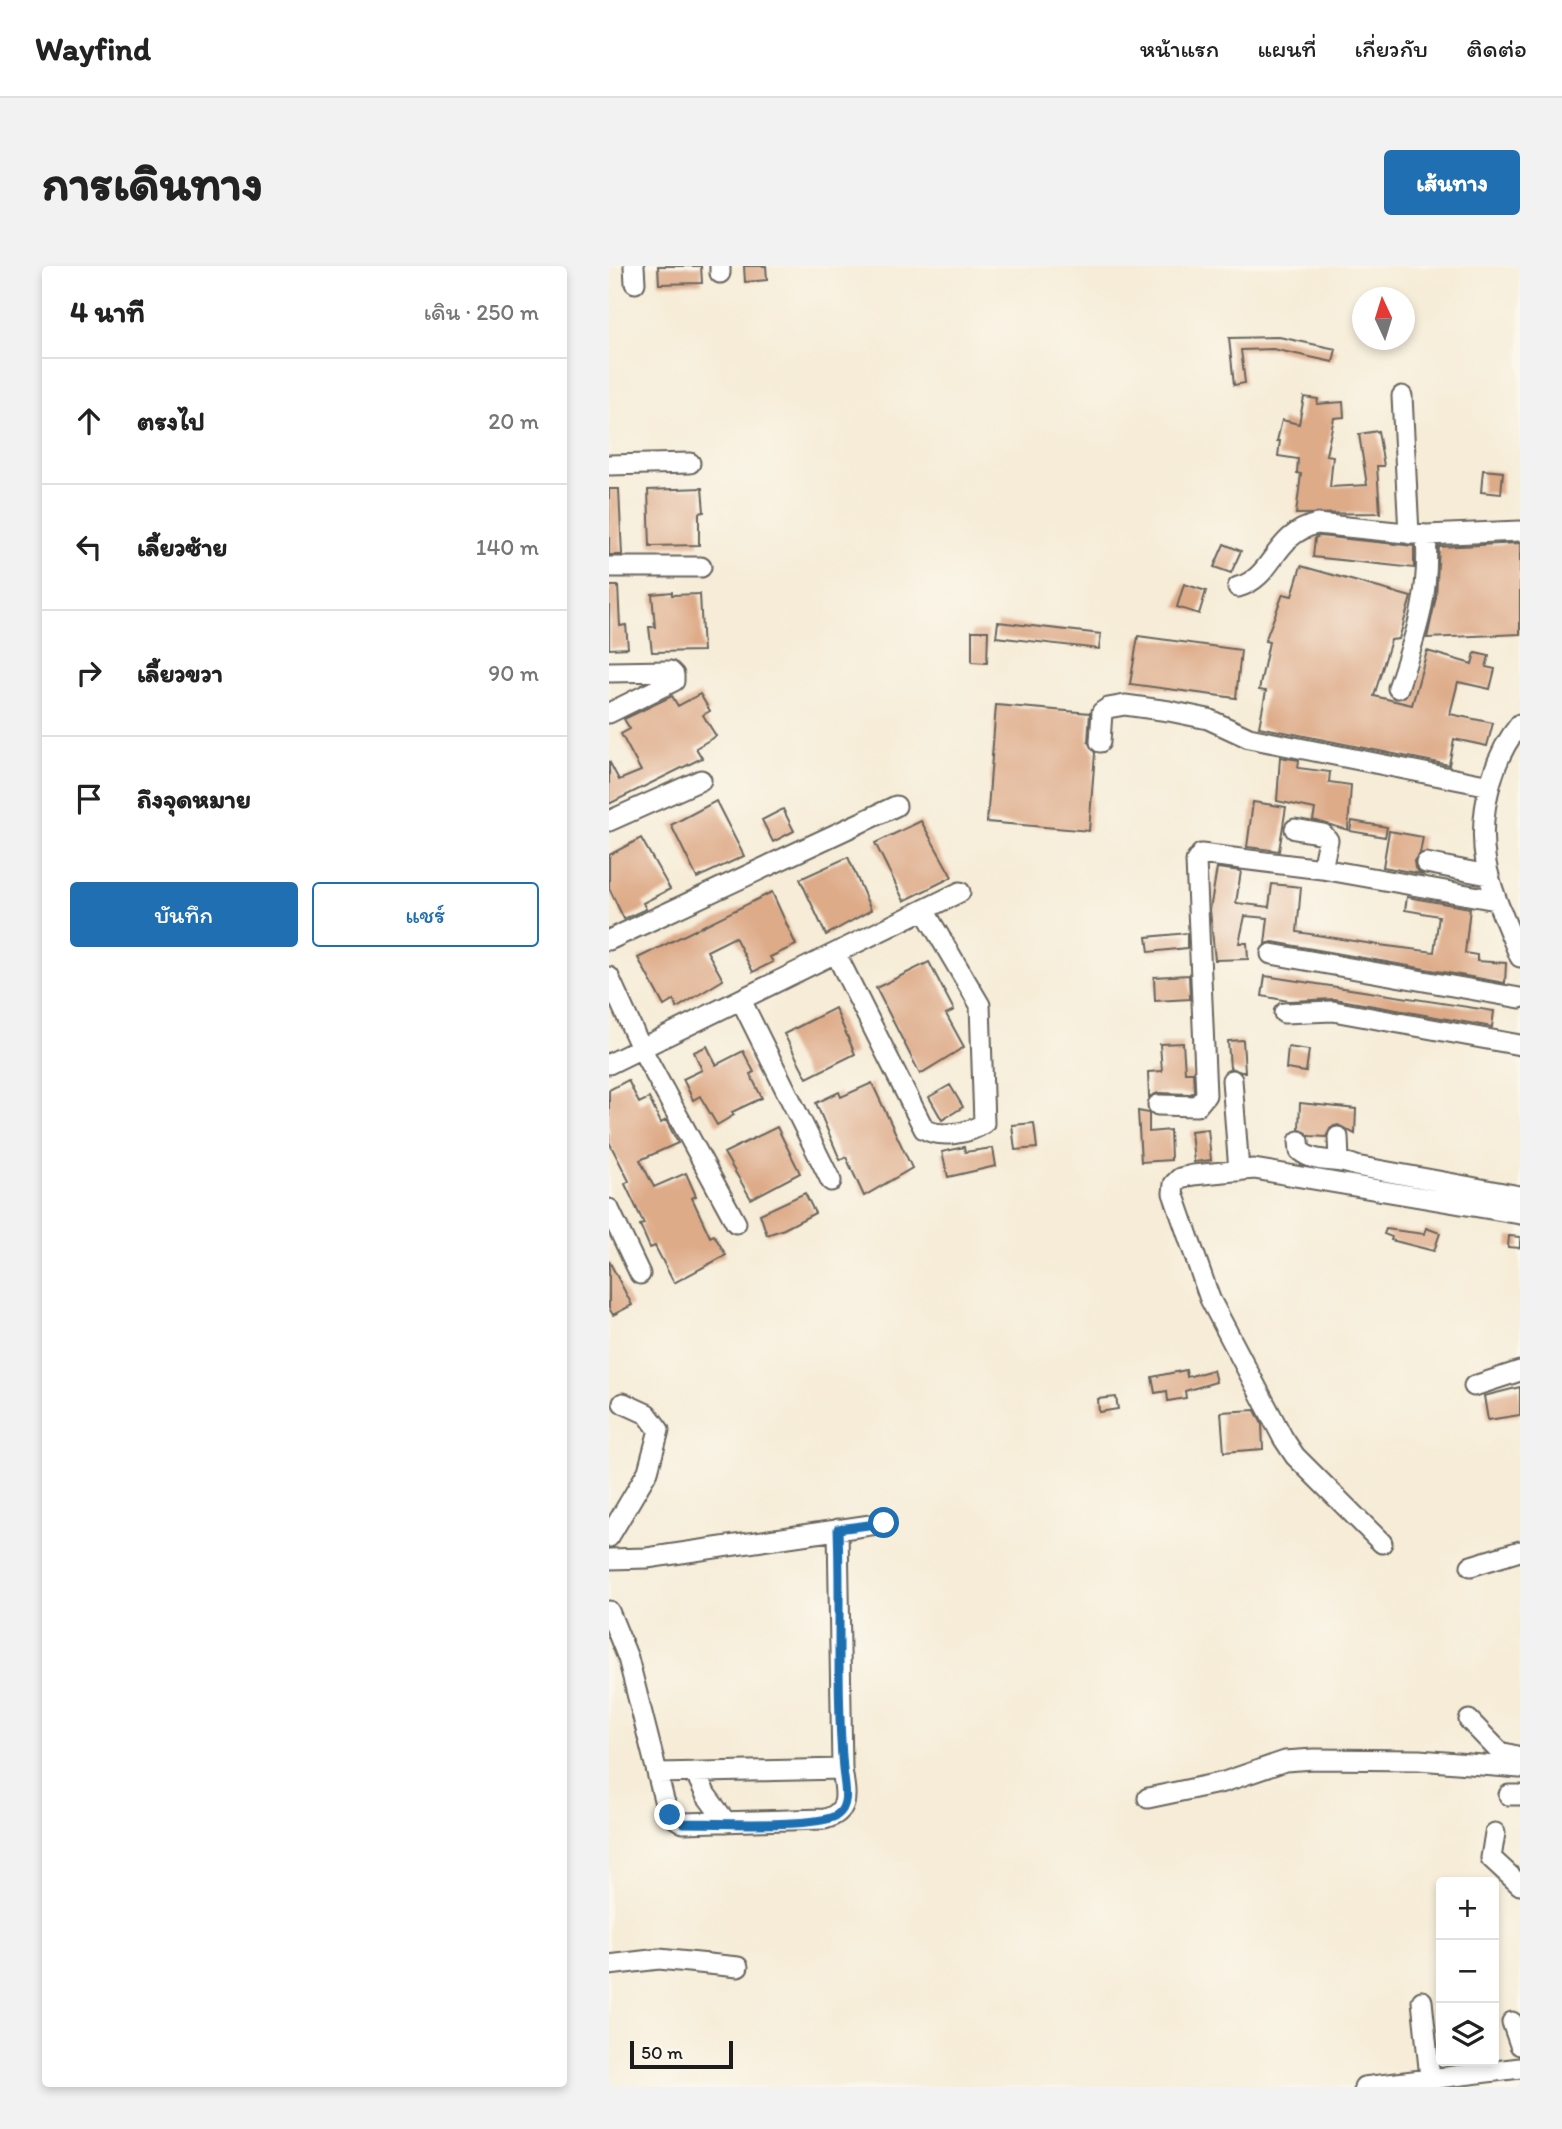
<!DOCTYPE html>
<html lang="th">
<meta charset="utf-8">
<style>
:root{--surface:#fff;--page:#f2f2f2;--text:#222;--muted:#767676;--line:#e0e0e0;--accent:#1f6fb2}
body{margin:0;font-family:Itim,"Playpen Sans Thai",sans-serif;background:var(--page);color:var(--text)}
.controls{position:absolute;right:21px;bottom:21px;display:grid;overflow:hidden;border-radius:7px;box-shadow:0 4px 10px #0003}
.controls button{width:63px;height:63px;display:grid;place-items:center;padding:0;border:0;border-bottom:2px solid var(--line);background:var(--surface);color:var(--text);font:35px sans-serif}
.compass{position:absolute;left:743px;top:21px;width:63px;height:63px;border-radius:50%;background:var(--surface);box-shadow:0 4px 10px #0003;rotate:356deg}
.scale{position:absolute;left:21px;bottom:18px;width:103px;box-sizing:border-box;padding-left:7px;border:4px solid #1c1c1c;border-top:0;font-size:19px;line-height:24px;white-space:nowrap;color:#1c1c1c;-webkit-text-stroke:5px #fbf7ec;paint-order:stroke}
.stop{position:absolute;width:21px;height:21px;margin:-16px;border:5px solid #1f6fb2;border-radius:50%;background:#fff}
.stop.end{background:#1f6fb2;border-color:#fff;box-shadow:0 2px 7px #0008}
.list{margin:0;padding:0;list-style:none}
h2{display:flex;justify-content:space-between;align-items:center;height:91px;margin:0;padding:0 28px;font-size:30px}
h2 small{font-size:23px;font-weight:400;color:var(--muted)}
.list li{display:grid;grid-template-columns:46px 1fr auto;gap:21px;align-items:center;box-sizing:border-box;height:126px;padding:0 28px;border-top:2px solid var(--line)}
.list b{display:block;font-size:26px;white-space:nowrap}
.list em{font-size:23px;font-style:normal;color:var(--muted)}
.actions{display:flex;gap:14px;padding:21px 28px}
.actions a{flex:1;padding:16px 0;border:2px solid var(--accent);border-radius:7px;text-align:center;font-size:24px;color:var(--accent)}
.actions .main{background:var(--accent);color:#fff}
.icon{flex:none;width:38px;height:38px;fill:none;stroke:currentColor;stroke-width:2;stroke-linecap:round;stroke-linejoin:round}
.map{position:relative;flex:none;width:911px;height:1821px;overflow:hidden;border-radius:7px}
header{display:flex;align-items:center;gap:42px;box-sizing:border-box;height:98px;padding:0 35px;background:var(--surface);border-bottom:2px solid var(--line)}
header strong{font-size:33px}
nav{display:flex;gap:38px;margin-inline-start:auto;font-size:24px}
.intro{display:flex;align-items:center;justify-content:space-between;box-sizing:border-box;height:168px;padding:0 42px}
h1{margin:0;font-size:49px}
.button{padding:18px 32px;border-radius:7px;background:var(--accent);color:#fff;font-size:24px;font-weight:700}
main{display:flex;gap:42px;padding:0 42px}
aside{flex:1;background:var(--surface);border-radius:7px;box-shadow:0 4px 10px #0003}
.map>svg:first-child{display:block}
.building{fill:#deab89}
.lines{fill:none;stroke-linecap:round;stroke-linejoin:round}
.minor-casing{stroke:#68655d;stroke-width:23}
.minor{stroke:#fff;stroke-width:19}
.route{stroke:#1f6fb2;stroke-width:9}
</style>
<header>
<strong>Wayfind</strong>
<nav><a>หน้าแรก</a><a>แผนที่</a><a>เกี่ยวกับ</a><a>ติดต่อ</a></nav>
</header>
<div class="intro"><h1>การเดินทาง</h1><a class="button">เส้นทาง</a></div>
<main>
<aside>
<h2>4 นาที<small>เดิน · 250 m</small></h2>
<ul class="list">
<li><svg class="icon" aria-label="ahead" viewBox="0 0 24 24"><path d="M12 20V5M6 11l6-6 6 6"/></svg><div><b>ตรงไป</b></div><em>20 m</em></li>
<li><svg class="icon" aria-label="left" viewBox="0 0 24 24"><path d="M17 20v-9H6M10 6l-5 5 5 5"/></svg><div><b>เลี้ยวซ้าย</b></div><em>140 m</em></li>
<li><svg class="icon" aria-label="right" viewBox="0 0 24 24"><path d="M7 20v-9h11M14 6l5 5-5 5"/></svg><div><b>เลี้ยวขวา</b></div><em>90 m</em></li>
<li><svg class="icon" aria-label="arrive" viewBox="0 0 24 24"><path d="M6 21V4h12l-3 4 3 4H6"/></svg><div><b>ถึงจุดหมาย</b></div></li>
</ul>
<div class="actions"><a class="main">บันทึก</a><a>แชร์</a></div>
</aside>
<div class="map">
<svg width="911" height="1821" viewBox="0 0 911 1821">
<rect width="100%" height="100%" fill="#fbf7ec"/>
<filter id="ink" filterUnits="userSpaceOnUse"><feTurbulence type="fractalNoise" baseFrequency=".0143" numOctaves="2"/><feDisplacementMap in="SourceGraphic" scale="14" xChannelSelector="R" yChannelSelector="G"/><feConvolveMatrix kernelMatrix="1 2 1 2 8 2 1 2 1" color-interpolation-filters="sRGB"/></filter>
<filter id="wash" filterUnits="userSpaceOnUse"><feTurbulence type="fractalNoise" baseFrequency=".00686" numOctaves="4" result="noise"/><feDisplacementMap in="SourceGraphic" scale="28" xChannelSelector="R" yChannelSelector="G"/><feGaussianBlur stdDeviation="1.57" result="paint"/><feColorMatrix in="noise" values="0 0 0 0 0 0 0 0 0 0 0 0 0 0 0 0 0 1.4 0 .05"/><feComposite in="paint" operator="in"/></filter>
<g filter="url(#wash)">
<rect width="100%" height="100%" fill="#f6ecd7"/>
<g id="blocks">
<path class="building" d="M49,0H92L93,17L50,18Z
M135,0H157L158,14L136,16Z
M670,71L727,83L724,96L664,83L632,84L636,117L625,119L620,72Z
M695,131L709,133L708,138L734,136L735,151L725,152L717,189L724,190L721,221L758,219L750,168L769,165L775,200H768L771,247L687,248L692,208L688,207L689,193L669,190L671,175H668L673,154L690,158Z
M874,204L894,206L892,228L872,226Z
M93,222L95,246L90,247V279L41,280L39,224Z
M0,223H10L13,289H0Z
M710,270L805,280V302L704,291L706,272Z
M911,277V368L818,372L827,331L830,281Z
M615,278L632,285L622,307L605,301Z
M692,300L802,331L790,373L782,374L765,430L803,439L818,385L863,398L866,387L880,390L877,401L886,403L881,423L849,416L841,448L884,457L878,480L845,473L840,499L650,461L657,425L650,424L660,376L656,375L674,328L683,330Z
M575,318L597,325L590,348L568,341Z
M0,320H9L11,360L17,359L19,382L0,383Z
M63,326V329L91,328L94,385L43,386L40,361H46L43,328Z
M389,356L492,368L490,383L387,371Z
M363,365H379L378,397L363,396Z
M529,370L632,384L627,432L521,418Z
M91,428L101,445L94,449L107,470L87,482L93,492L0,538V495L10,514L32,505L12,468L21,463L15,453L63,430L69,440Z
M387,439L481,447L479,476L486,487L480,565L378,556Z
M671,491L690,494L689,502L721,506L720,516L742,519L739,564L704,554L706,543L668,535Z
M107,535L135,590L88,612L62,559Z
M644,536L677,541L670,585L638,581Z
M174,543L185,565L164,576L153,554Z
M312,555L343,611L295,635L266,577Z
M743,555L778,561L776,571L741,565Z
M780,565L814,571L811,587L805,595L806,602L813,608L774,601Z
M32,572L61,623L34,637L37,643L15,653L0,622V589Z
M239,591L262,644L217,669L191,613Z
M608,602L632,605L627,637L660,641L663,618L692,621L688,666L770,679L825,686L830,650L796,644L798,631L861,642L856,687L868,689V695L897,697L896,717L664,676L656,678L659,652L636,650L630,677H638L639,693L606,694L601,644Z
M163,626L187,679L161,691L164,696L144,706L126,671L98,685L114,714L68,742L65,734L55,740L29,692Z
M578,667V682L540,686L538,671Z
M320,696L345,744L337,748L355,781L311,808L267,722Z
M580,709L581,733L546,735L545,711Z
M656,710L885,745L883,761L726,733L679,735L653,730Z
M226,742L246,788L198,812L175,768Z
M634,774L636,806H632L621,802L619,775Z
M574,777L576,806H584L585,825L582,828L549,827L540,831L539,806L553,805L551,778Z
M98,780L107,799L134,785L145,806L141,808L153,832L123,846L125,849L108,859L91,830L84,834L74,813L93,804L85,786Z
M679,781L700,784L697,806L677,803Z
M19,814L30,837L40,832L52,857L57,854L69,877L31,894L45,921L77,907L87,930L83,932L101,971L105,969L117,989L65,1017L46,980L41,982L31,959L35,958L16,918L20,915L0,876V824Z
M263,817L303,902L255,930L237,891L231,894L207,837L230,826L232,831Z
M341,819L354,841L333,854L320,831Z
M691,837L747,843L746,868L729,859L722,861L717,871L701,870L690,863Z
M529,845L540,847V866L561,864L562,894L532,896Z
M425,857L428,882L406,884L403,859Z
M168,861L191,907L142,933L115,887Z
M599,863L602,894L585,896L582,865Z
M355,881L356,886L384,882L387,900L339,911L333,886Z
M196,927L206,947L175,963L158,969L151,948Z
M817,962L831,967L825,985L782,974L783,971L775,968L777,963L815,968Z
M900,970L911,971V982L899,981Z
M0,995L23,1039L4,1049L0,1042Z
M577,1104L578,1111L604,1104L607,1116L576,1125L577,1132L559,1135L558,1125L546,1127L543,1111Z
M911,1121V1149L879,1154L875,1130Z
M507,1131L509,1143L490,1146L489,1133Z
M646,1144L653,1158L654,1183L615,1186L612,1146Z"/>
</g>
</g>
<g filter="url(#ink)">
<use href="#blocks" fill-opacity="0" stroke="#68655d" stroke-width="2"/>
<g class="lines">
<g class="minor-casing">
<path id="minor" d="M25,0L26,17
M111,0V7
M793,130L800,268
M0,199L81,197
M0,301H92
M629,321C665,312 664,268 708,258L817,269L911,265
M0,406L61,405L65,409V415L0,447
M789,422C808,365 821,330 817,269
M911,458C897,475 888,494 882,515C862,588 884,625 911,691
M491,476L493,446L499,442L516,439L560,445L599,453L640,472L881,520
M0,555L92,514
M686,563L714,568L719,574L713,603
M817,597L879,609
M0,674L287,540
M227,688L315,863C331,872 360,868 375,857L371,739L315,644
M662,688L911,732
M0,711L32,782L127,957
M132,734L222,915
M675,747L724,745L911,779
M0,798L351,626
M623,814L630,905
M549,839L588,840L597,829L587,595L592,588L713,603L887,634
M729,871L730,894
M690,875L691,885C708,899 728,891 747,900L911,930
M0,943L31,1008
M865,1120L911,1105
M0,1271L39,1205L50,1164L38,1148L14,1137
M773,1277L686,1190L674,1172L601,1033L564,927L565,918L571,912L584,909L645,903L911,948
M0,1293L38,1292L275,1257
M862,1300L911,1285
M0,1345L19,1392L55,1534L61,1549L74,1557L216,1553C243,1545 236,1526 233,1503
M860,1454L891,1486L911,1491
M86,1506L97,1529L117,1556
M49,1507L233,1503L229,1263
M900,1529H911
M539,1532L615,1516L676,1495L705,1493L810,1494L911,1502
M886,1567L882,1592L911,1619
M0,1699L50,1693L129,1701
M813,1735L822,1821
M903,1756L911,1779
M755,1821L911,1802"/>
</g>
<use href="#minor" class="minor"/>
</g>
</g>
<g class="lines" filter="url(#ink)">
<path class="route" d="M61,1549L74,1557C103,1557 210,1562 228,1549C242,1539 235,1517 234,1503C227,1424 232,1343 229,1263L275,1257"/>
</g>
</svg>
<div class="controls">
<button>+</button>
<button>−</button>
<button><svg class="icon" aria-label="layers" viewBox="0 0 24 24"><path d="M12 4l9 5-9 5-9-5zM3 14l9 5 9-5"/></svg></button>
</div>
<svg class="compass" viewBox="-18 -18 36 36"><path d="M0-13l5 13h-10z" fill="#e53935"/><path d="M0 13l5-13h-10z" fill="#767676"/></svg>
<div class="scale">50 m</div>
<div class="stop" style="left:275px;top:1257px"></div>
<div class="stop end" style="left:61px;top:1549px"></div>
</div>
</main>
